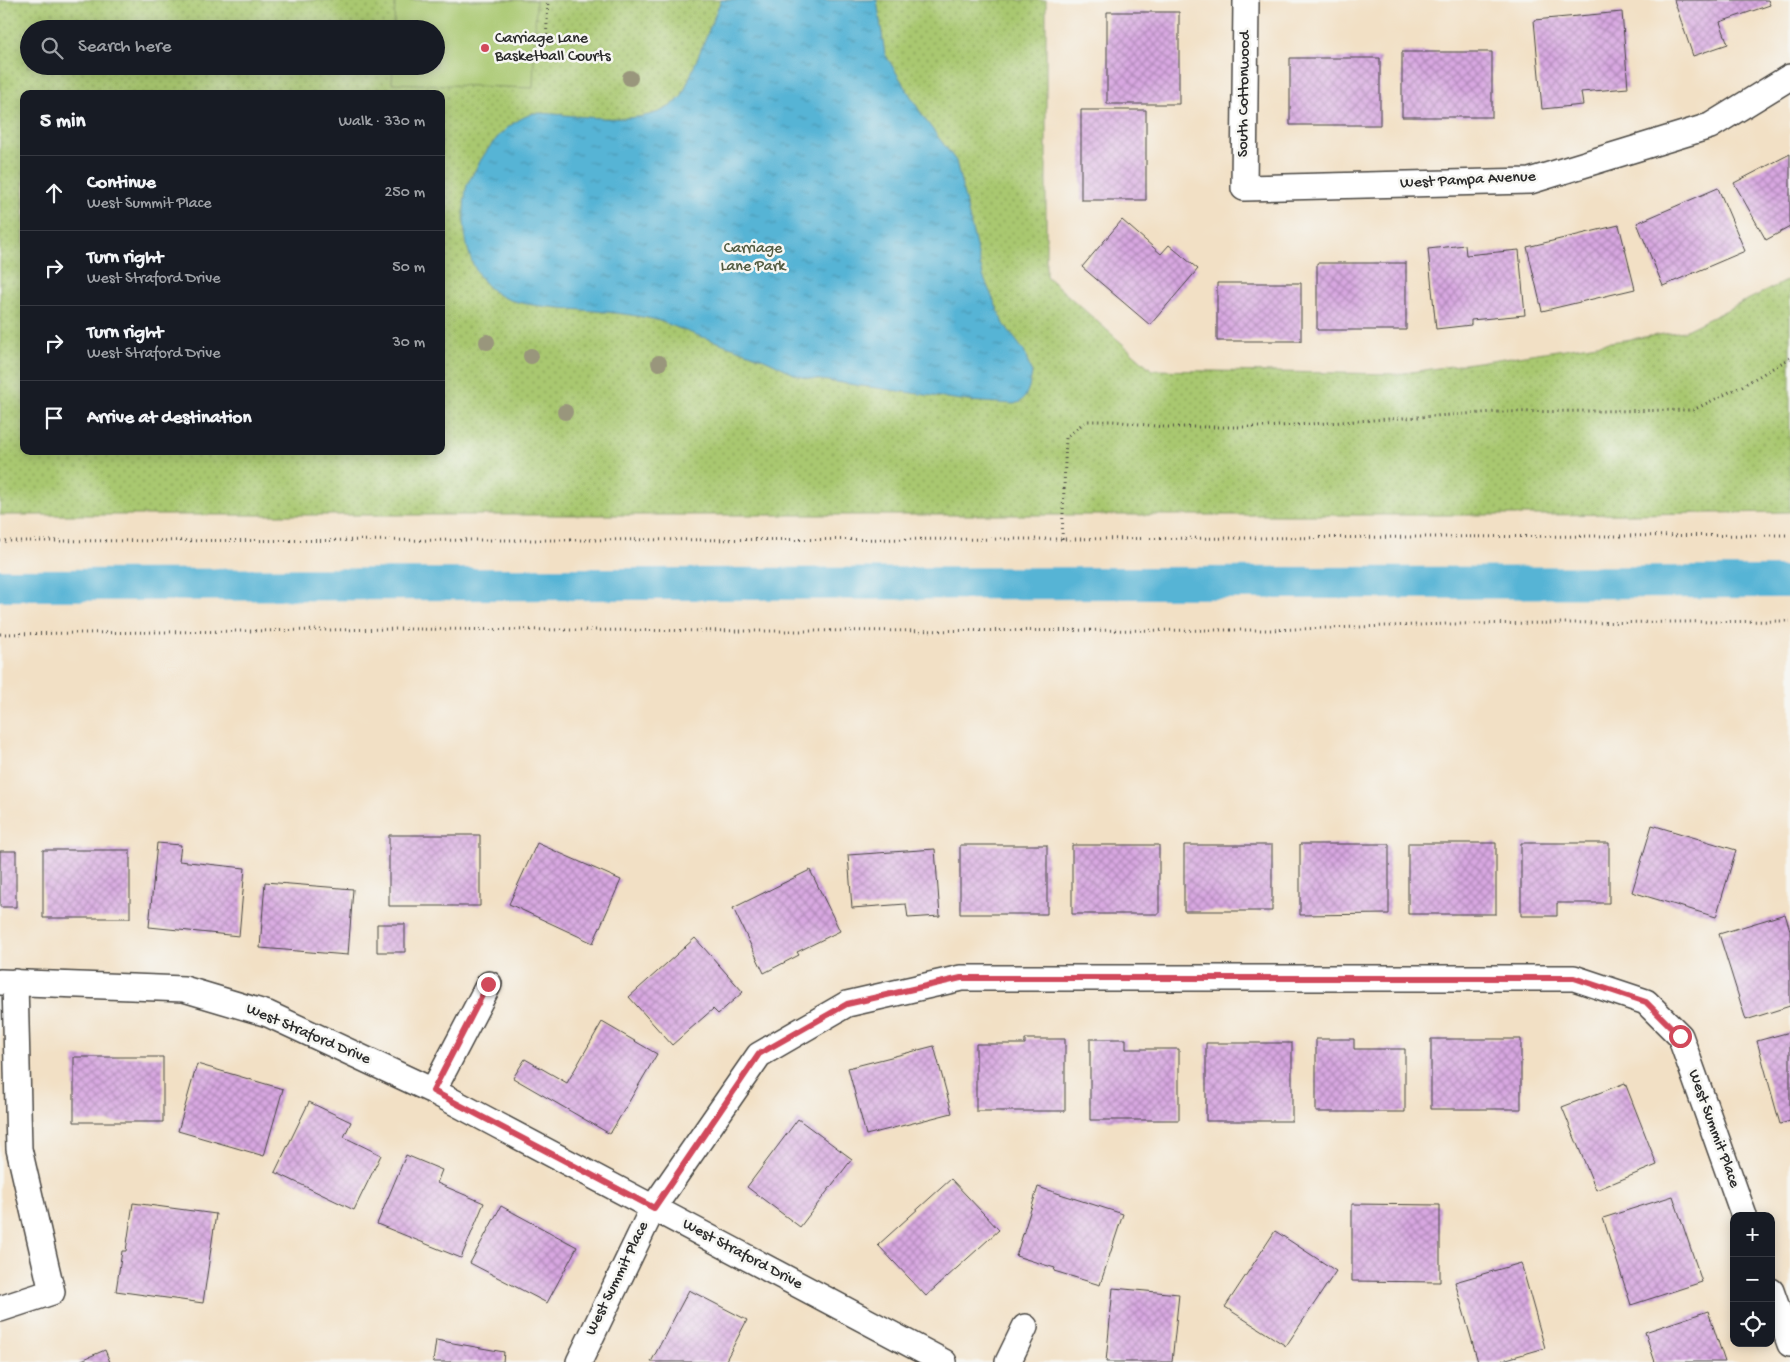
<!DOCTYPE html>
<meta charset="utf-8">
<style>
:root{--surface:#171b24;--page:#242831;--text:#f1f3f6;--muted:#9ea1a6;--line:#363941}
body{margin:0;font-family:"Gochi Hand",sans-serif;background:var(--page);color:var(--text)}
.controls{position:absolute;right:15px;bottom:15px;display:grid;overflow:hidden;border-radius:10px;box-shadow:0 2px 12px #0003}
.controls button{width:45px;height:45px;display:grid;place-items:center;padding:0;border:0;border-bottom:1px solid var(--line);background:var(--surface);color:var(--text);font:25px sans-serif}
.stop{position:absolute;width:15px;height:15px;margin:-11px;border:4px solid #d1495b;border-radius:50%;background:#fff}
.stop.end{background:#d1495b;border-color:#fff;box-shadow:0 1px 5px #0008}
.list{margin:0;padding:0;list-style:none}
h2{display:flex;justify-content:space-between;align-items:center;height:65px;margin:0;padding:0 20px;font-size:21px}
h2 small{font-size:16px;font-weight:400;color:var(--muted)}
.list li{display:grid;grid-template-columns:32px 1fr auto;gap:15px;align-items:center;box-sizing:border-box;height:75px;padding:0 20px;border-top:1px solid var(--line)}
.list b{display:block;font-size:19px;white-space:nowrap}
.list p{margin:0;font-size:16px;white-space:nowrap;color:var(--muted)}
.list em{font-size:16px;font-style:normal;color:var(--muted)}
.icon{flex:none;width:28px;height:28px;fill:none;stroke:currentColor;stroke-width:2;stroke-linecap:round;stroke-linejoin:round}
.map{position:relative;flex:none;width:1790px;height:1362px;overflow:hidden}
.search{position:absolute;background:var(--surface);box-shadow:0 2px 12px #0003;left:20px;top:20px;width:425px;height:55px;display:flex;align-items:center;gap:12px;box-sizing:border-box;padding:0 18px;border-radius:28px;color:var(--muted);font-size:19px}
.panel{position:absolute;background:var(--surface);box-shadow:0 2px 12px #0003;left:20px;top:90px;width:425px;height:365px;border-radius:10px}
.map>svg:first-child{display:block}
.park{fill:url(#park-dots);stroke:#6a7a4e;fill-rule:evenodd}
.pitch{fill:#a9c870;stroke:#6a7a4e}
.water{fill:url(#water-ripples);stroke:#417080}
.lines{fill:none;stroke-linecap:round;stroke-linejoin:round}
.canal{stroke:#57b4d5;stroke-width:32}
.building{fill:url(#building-cross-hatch)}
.minor-casing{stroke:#494642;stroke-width:28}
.path{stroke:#494642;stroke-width:3;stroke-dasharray:1 4;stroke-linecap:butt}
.minor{stroke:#fff;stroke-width:25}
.tree{fill:#99967c}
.route{stroke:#d1495b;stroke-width:6}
.poi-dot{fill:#d1495b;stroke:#f6f6f2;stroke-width:2}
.labels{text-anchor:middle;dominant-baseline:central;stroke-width:5;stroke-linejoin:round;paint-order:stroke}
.poi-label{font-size:16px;fill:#2b2b2b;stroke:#f6f6f2;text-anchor:start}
.street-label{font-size:16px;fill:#2b2b2b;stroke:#f6f6f2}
.park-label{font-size:16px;fill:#515a40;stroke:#f6f6f2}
</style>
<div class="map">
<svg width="1790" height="1362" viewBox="0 0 1790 1362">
<defs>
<pattern id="park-dots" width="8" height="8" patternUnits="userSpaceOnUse" patternTransform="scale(1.25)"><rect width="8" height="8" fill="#a9c870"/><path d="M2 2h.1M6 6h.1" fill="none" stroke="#8aa35c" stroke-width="1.8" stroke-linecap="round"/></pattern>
<pattern id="water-ripples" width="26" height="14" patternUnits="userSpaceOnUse" patternTransform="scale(1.25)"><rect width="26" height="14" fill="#57b4d5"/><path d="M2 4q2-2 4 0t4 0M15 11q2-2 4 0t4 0" fill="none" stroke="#4893ad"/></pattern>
<pattern id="building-cross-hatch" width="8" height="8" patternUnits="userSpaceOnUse" patternTransform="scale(1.25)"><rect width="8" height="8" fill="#d8a7e1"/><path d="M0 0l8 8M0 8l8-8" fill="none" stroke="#af88b7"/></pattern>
</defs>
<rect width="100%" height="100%" fill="#f6f6f2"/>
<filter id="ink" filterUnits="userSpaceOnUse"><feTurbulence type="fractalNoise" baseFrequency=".02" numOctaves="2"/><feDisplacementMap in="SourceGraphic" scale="10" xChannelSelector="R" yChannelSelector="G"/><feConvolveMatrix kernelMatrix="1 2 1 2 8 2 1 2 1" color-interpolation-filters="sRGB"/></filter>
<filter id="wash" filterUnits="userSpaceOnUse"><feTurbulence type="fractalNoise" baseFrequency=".0096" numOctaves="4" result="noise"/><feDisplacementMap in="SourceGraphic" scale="20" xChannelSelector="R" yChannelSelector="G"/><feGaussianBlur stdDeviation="1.12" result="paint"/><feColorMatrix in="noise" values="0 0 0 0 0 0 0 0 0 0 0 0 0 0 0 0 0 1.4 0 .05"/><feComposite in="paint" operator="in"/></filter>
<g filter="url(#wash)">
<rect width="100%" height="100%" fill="#f2e0c5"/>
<path class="park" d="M0,0H1046V276L1152,370L1398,374L1684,331L1790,279V512L1546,515H0ZM29,29H436V66H29ZM24,94H441V451H24Z"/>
<path class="pitch" d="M395,0H536L533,88L392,83L393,66H436V29H394Z"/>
<path class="water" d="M721,0H877L885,54L924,118L956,161L983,276L1004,324L1024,351L1028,362L1032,374L1029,387L1025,397L1020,402L1014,404L968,401L807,378C792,375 786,369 773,363C747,351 719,343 691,333C677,328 663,321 648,318C623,313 596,311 570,309C547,306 511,306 493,291C464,268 461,222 466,189C467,183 471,178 474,172C488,146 505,123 534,113C577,113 651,133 682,96Z"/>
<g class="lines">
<path class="canal" d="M0,585L1790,582"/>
</g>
<g id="blocks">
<path class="building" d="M1674,0H1768L1770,5L1720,22L1728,44L1693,56Z
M1107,12H1179V104H1107Z
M1622,12L1628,88L1581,92L1583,105L1542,109L1534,20Z
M1402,52H1492V117H1402Z
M1290,58H1380V125H1290Z
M1081,110H1146V200H1081Z
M1790,154V227L1766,240L1734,183Z
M1718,188L1745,251L1663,286L1637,223Z
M1122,220L1161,254L1169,245L1198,269L1150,325L1082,267Z
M1619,225L1635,289L1542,311L1527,247Z
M1465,245L1466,255L1519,250L1525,315L1471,320V325L1436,329L1428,249Z
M1317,263H1406V330H1317Z
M1217,283H1301V341H1217Z
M1652,825L1736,850L1716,917L1632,892Z
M389,835H480V906H389Z
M157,843L181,845L179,861L245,868L239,936L149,927Z
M537,843L621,880L593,943L509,904Z
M1408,843H1496V914H1408Z
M1521,843H1609V903H1557V916H1521Z
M1300,844H1389V914L1300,915Z
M960,845H1047V914H960Z
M1072,845H1159V914H1072Z
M1184,845H1272V911H1184Z
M935,849L940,916L908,918L906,904L852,908L848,855Z
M43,850H130V918H43Z
M0,851H16V907H0Z
M810,870L840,931L797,952L799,955L764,973L733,908Z
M265,882L353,889L348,955L260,948Z
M1785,914L1790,930V1006L1746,1020L1719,934Z
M377,924H405V952H377Z
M695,938L743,992L718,1014L713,1009L672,1045L629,997Z
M602,1022L657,1054L610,1134L513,1078L525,1059L567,1083Z
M1790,1032V1121L1780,1124L1757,1041Z
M1025,1039H1065V1111H976V1044H1025Z
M1090,1039H1126V1049H1179V1120H1090Z
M1316,1039H1354V1049H1405V1112H1316Z
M1431,1039H1521V1109H1431Z
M1206,1043H1292V1121H1206Z
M934,1046L952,1113L866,1135L848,1068Z
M74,1057H163V1122H74Z
M197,1064L283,1089L264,1156L178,1131Z
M1625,1083L1657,1165L1596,1190L1562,1107Z
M309,1102L351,1122L344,1137L381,1155L354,1210L275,1172Z
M798,1119L852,1159L800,1227L747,1187Z
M406,1155L442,1170L437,1183L484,1203L461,1258L377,1224Z
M951,1179L999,1230L926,1296L878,1245Z
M1038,1187L1123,1214L1100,1285L1054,1271L1055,1268L1016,1256Z
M1673,1196L1702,1282L1631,1305L1603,1218Z
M133,1203L216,1214L203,1303L116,1291L122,1251H126Z
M1352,1204L1440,1205V1282L1352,1281Z
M501,1206L577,1247L547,1303L470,1263Z
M1275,1231L1336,1271L1286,1346L1225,1307Z
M1521,1263L1545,1348L1496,1362H1478L1455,1282Z
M1113,1288L1179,1294L1172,1362H1106Z
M689,1290L747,1320L725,1362H651Z
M1708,1311L1725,1362H1655L1645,1332Z
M436,1340L504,1352L503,1362H433Z
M105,1350L110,1362H77Z"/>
</g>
</g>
<g filter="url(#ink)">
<use href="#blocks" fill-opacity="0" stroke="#494642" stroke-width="1"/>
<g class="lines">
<g class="minor-casing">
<path id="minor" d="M1246,0L1244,188L1530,181L1710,126L1790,77
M0,982L184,989L268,1014L433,1091L944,1362
M433,1091L489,984
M1771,1291L1790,1344
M0,1309L52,1292L19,1149L15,982
M579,1362L653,1208L759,1055L847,1004L961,978H1574L1646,1002L1680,1036L1744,1216
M1008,1362L1025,1327"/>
</g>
<path class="path" d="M546,45L548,0
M1062,539L1066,437L1086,421H1113L1164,427H1264L1496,412L1693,410L1742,386L1790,358
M0,541L1062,539L1790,535
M0,634L402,629L753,631L1268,630L1448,624L1790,621"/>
<use href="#minor" class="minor"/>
</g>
<g class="tree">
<circle cx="630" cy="78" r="8"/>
<circle cx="487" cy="342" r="8"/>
<circle cx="531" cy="356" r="8"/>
<circle cx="659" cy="363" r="8"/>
<circle cx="565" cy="412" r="8"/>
</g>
</g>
<g class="lines" filter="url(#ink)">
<path class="route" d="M488,984L433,1091L654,1208L759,1054L847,1004L961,978H1574L1646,1002L1680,1036"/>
</g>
<circle class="poi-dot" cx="485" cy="48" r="5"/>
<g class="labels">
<g class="poi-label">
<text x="495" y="39">Carriage Lane<tspan x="495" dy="18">Basketball Courts</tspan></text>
</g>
<g class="street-label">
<text transform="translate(1245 94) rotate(-89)">South Cottonwood</text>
<text transform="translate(1468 181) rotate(-3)">West Pampa Avenue</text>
<text transform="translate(308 1035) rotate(23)">West Straford Drive</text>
<text transform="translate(1713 1129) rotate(70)">West Summit Place</text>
<text transform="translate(742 1255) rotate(28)">West Straford Drive</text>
<text transform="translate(618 1279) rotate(-64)">West Summit Place</text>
</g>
<g class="park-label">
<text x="753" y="249">Carriage<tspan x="753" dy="18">Lane Park</tspan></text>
</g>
</g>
</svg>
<div class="controls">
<button>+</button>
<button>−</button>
<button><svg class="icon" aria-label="locate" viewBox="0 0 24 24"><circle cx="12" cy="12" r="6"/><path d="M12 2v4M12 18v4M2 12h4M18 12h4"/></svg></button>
</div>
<div class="stop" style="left:1680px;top:1036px"></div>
<div class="stop end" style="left:488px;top:984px"></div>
<div class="search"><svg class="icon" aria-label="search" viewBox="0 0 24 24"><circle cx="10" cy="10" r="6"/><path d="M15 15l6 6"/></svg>Search here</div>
<section class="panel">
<h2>5 min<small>Walk · 330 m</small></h2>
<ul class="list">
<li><svg class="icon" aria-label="ahead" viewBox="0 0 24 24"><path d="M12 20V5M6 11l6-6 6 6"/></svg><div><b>Continue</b><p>West Summit Place</p></div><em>250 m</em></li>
<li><svg class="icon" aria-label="right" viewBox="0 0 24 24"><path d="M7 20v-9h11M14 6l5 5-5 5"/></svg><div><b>Turn right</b><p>West Straford Drive</p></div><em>50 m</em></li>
<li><svg class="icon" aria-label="right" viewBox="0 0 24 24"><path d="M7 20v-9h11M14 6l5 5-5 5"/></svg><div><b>Turn right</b><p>West Straford Drive</p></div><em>30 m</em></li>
<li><svg class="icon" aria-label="arrive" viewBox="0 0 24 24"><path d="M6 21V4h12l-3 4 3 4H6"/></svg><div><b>Arrive at destination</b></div></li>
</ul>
</section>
</div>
